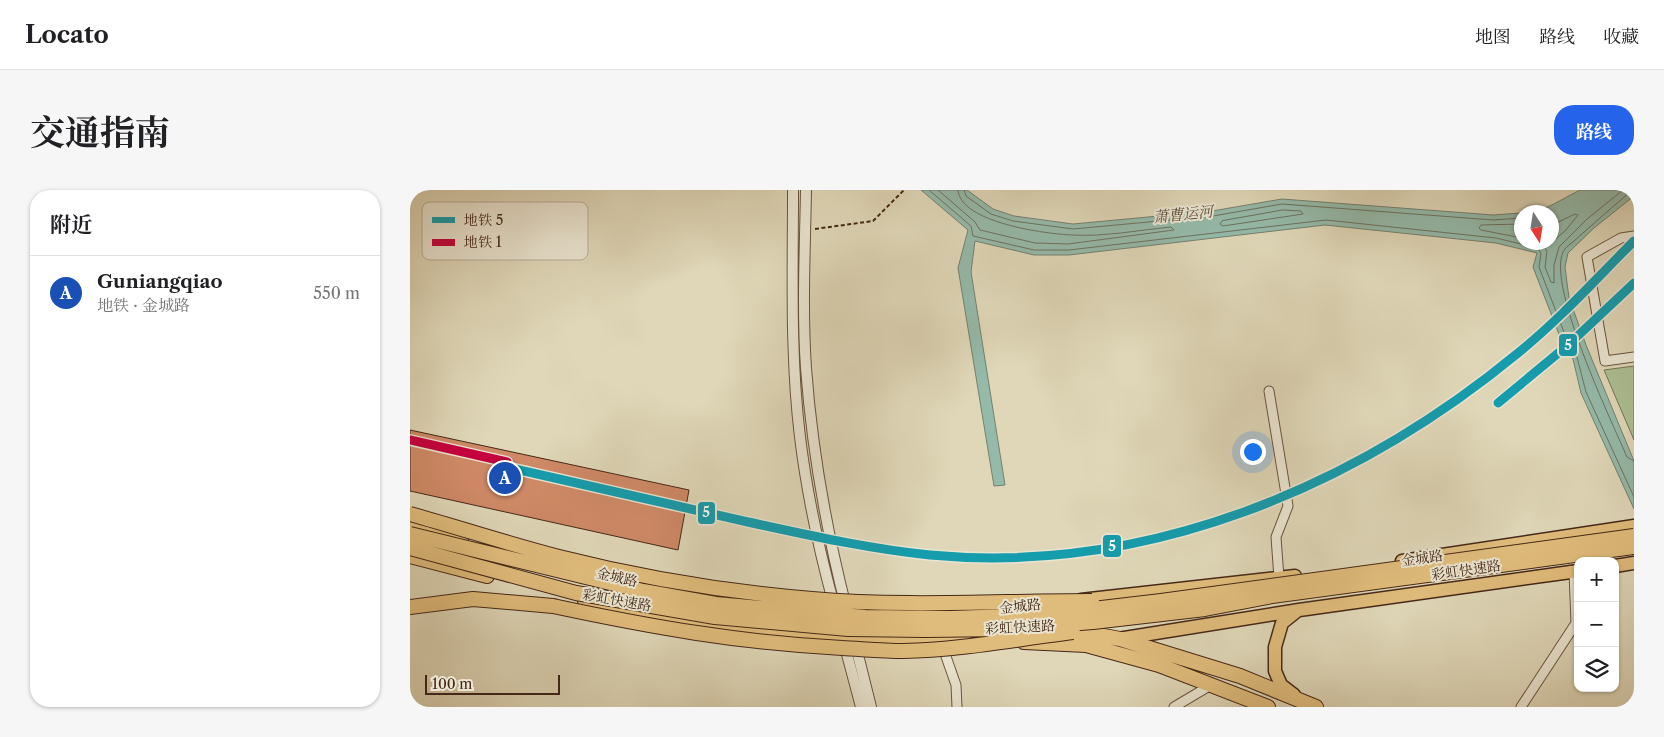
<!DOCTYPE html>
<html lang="zh">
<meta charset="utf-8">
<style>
:root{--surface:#fff;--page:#f6f6f6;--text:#202124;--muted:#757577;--line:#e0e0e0;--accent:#2563eb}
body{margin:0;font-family:"Libre Caslon Text","Noto Serif SC",serif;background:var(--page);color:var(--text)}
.controls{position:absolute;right:15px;bottom:15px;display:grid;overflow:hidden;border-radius:10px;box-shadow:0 1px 4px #0004}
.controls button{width:45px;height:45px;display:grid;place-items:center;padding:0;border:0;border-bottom:1px solid var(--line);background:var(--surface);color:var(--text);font:25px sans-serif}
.compass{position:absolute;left:1104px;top:15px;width:45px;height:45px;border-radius:50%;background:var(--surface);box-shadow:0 1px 4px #0004;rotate:168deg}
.scale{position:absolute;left:15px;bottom:12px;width:135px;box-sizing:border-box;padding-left:5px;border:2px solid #452817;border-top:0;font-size:14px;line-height:18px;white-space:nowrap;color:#452817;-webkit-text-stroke:4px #eae5d1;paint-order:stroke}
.you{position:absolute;left:842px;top:261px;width:18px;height:18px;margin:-12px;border:4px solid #fff;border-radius:50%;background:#1a73e8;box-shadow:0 0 0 8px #1a73e833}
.badge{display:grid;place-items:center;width:32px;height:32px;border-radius:50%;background:var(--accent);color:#fff;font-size:16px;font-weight:700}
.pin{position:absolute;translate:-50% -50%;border:2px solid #fff;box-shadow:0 1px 5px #0006}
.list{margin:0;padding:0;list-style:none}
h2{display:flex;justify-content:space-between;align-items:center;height:65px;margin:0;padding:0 20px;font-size:21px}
h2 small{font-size:16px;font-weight:400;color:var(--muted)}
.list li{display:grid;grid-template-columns:32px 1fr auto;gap:15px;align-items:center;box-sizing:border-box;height:75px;padding:0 20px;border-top:1px solid var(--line)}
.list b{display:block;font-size:19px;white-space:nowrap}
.list p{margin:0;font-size:16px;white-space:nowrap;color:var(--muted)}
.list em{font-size:16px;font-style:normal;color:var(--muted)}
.icon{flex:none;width:28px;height:28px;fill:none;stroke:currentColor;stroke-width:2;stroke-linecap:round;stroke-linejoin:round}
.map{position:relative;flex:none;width:1224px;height:517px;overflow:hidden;border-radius:20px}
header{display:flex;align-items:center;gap:30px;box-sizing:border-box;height:70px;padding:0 25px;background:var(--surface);border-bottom:1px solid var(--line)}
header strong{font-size:24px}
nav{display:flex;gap:28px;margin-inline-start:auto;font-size:18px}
.intro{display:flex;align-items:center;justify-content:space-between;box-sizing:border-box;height:120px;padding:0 30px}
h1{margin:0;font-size:35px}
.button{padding:12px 22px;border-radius:20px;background:var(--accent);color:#fff;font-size:18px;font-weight:700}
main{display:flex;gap:30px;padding:0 30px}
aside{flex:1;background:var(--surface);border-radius:20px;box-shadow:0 1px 4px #0004}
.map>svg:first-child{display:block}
.green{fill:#acbf93;stroke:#787455}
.water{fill:#95baaa;stroke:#75806f}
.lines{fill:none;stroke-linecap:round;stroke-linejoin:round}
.shore{stroke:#6d7160;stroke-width:1}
.building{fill:#cf8966;stroke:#452817}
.minor-casing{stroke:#6c543f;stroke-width:11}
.tertiary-casing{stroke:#6c543f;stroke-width:12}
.primary-casing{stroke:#452817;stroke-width:15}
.trunk-casing{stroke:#452817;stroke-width:16}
.path{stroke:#452817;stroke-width:2;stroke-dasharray:4 2.5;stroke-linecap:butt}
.minor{stroke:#eae5d1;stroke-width:9}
.tertiary{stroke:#eae5d1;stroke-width:10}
.primary{stroke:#e0bc7c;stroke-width:12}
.trunk{stroke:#e0bc7c;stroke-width:14}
.trunk-bridge-casing{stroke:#452817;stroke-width:16;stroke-linecap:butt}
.trunk-bridge{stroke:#e0bc7c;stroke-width:14}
.metro-1-casing{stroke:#eae5d1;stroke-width:12}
.metro-2-casing{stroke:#eae5d1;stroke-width:12}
.metro-1{stroke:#159cad;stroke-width:9}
.metro-2{stroke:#c5003e;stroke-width:9}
.labels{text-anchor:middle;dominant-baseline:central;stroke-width:4;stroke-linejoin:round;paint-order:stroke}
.street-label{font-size:14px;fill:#452817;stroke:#eae5d1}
.water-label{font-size:15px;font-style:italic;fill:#594c3c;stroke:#eae5d1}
.key{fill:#eae5d1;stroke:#b8ac99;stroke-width:1}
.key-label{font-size:14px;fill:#452817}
.line-badge{stroke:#eae5d1;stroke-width:2}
.badge-label{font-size:14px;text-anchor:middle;font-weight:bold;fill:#fff}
</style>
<header>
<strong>Locato</strong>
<nav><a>地图</a><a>路线</a><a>收藏</a></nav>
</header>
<div class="intro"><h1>交通指南</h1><a class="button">路线</a></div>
<main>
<aside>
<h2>附近<small></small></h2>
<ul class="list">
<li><span class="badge" style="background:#1a4fb4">A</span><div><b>Guniangqiao</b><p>地铁 · 金城路</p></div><em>550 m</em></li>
</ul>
</aside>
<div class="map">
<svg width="1224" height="517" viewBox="0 0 1224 517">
<rect width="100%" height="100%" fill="#dfd7b8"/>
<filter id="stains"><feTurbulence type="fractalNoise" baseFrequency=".004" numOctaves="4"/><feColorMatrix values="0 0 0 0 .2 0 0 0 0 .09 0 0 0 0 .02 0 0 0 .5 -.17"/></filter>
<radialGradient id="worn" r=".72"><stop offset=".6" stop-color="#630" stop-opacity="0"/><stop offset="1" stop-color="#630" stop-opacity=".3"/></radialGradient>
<path class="green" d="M1224,176V250L1194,180Z"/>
<path class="water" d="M511,0H557L583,19L604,26L663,34L802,21L872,9L1083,25L1111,23L1112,52H1142V22H1116L1138,17L1170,0H1224V6L1184,38L1158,63L1155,77L1159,108L1176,155L1224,271V319L1171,203L1163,169L1152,152L1123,77L1127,63L1086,53L915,35L659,65H624L565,51L561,82L595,295L584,296L548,78L558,40Z"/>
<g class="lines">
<path class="shore" d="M519,0L561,36L563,46L624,60H659L916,30L1086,48L1128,58L1131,64L1129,77L1157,150L1167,167L1176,202L1224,307
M528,0L565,32L570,40L625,53L658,54L764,40L761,37C729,40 694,47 662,45C637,44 550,33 548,0
M554,0L556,6L581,24L603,31L663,39L803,26L872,14L1083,30L1112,28
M1224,2L1219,3C1200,19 1182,35 1164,51C1161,54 1155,57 1153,62C1137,96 1201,230 1217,267L1224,271
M873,20L891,21L893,24L813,36L810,34L812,31Z
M1112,34L1071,35L1069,38L1071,40L1112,48
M1142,35L1165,24L1168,25L1155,41L1142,52
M1130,52L1137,61L1135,77L1141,92L1144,93V75L1149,57L1177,29L1213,0"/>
</g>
<path class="building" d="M0,240L279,300L268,360L0,301Z"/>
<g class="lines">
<g class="minor-casing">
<path id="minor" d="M1224,46L1211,48L1177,67L1195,171L1224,167
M859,201L878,316L866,347L869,388
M533,458L546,495L547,517
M764,517L801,495
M1111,517L1166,433L1164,382"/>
</g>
<g class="tertiary-casing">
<path id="tertiary" d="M383,0C383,82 380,165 390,247C397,304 409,360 424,415
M396,0C395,59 392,119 396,178C402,259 416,338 436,417
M434,453L451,517
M445,453L461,517"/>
</g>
<g class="primary-casing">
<path id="primary" d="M992,371L1224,336
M1205,376L1224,373
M671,410L885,386
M557,422L597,418
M708,449L889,420L1168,381
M884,505L871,495L865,481V457L872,433L887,421"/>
</g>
<g class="trunk-casing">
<path id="trunk" d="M0,332L52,346
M0,366L77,386
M196,385L268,399
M175,411L276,431L434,451H555
M0,417L63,409L143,416
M491,419L559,422
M652,438L710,449L830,486L906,517
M614,452L676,455L749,475L858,517"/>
</g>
<path class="path" d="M405,39L463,31L494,0"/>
<use href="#minor" class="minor"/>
<use href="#tertiary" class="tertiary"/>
<use href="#primary" class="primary"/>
<use href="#trunk" class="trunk"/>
<g class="trunk-bridge-casing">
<path id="trunk-bridge" d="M0,324C50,338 99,354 149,367C232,388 317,402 402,409C495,417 589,411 682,411
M0,344L233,401L306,414L455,427L541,428L632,425L751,411L1224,346
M0,358L166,403L305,427L438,439L515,440L593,439L683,432L795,419L862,406L1224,357
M143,416C241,437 332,453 432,458C452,459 473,461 493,461C550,460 606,449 663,442"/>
</g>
<use href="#trunk-bridge" class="trunk-bridge"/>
<g class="metro-1-casing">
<path id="metro-1" d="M1088,213L1158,155L1224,93
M96,277C177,295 257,314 338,332C398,345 459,359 520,365C736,385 944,298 1108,163C1150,129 1186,89 1224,51"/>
</g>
<g class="metro-2-casing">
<path id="metro-2" d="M0,250L97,272"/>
</g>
<use href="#metro-1" class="metro-1"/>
<use href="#metro-2" class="metro-2"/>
</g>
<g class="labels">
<g class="street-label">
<text transform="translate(1012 368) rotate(-8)">金城路</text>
<text transform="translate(1056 380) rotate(-8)">彩虹快速路</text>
<text transform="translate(207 387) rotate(13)">金城路</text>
<text transform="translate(207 410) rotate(10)">彩虹快速路</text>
<text transform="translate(610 416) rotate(-6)">金城路</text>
<text transform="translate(610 437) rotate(-3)">彩虹快速路</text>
</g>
<g class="water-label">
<text transform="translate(773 24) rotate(-6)">萧曹运河</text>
</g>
</g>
<rect x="12" y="12" width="166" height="58" rx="8" class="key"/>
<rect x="22" y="27" width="23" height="6" fill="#159cad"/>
<rect x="22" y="49" width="23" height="7" fill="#c5003e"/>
<g class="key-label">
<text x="54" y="35">地铁 5</text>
<text x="54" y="57">地铁 1</text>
</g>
<g class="line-badge">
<rect x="1148" y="143" width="20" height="24" rx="5" fill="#159cad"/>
<rect x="287" y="311" width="19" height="24" rx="5" fill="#159cad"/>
<rect x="692" y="344" width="20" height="24" rx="5" fill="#159cad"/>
</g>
<g class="badge-label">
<text x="1158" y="160">5</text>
<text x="296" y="327">5</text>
<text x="702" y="361">5</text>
</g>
<rect width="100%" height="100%" filter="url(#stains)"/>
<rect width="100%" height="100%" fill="url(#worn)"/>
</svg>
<div class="controls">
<button>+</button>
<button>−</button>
<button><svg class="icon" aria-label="layers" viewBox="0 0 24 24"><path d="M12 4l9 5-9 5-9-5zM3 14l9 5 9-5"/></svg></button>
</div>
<svg class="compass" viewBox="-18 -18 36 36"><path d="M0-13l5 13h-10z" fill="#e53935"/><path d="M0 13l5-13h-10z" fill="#757577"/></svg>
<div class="scale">100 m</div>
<div class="you"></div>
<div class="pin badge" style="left:95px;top:288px;background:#1a4fb4">A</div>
</div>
</main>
